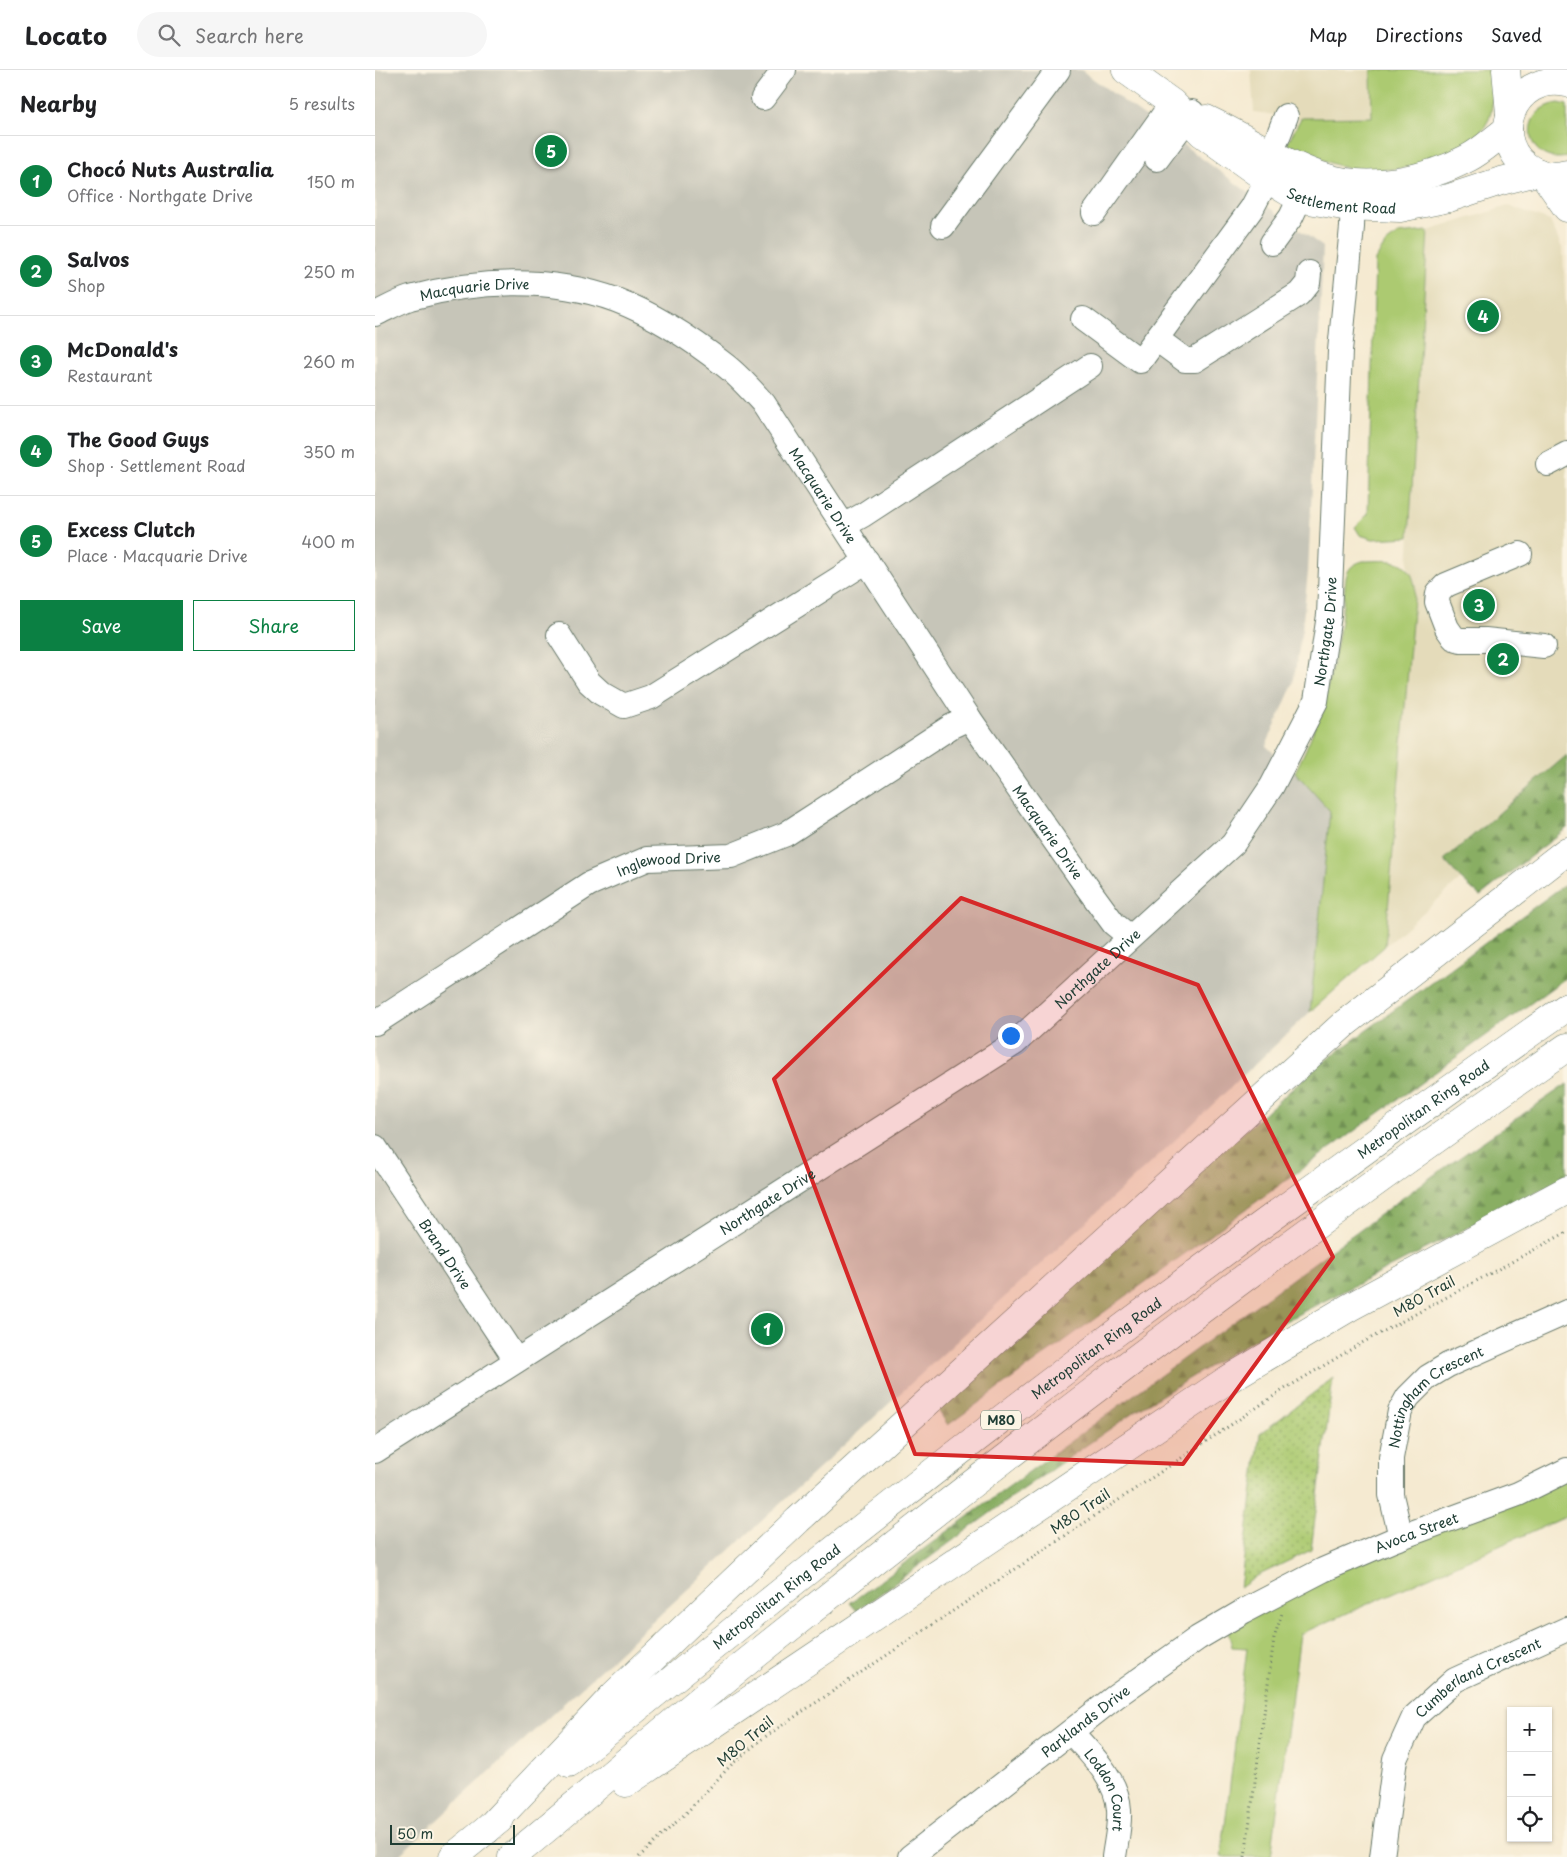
<!DOCTYPE html>
<meta charset="utf-8">
<style>
:root{--surface:#fff;--page:#f6f6f6;--text:#202124;--muted:#757577;--line:#e0e0e0;--accent:#0b8043}
body{margin:0;font-family:"Playpen Sans",sans-serif;background:var(--page);color:var(--text)}
.controls{position:absolute;right:15px;bottom:15px;display:grid;overflow:hidden;border-radius:0px;box-shadow:0 1px 4px #0004}
.controls button{width:45px;height:45px;display:grid;place-items:center;padding:0;border:0;border-bottom:1px solid var(--line);background:var(--surface);color:var(--text);font:25px sans-serif}
.scale{position:absolute;left:15px;bottom:12px;width:125px;box-sizing:border-box;padding-left:5px;border:2px solid #1f3d34;border-top:0;font-size:14px;line-height:18px;white-space:nowrap;color:#1f3d34;-webkit-text-stroke:4px #fcf5e5;paint-order:stroke}
.you{position:absolute;left:635px;top:965px;width:18px;height:18px;margin:-12px;border:4px solid #fff;border-radius:50%;background:#1a73e8;box-shadow:0 0 0 8px #1a73e833}
.badge{display:grid;place-items:center;width:32px;height:32px;border-radius:50%;background:var(--accent);color:#fff;font-size:16px;font-weight:700}
.pin{position:absolute;translate:-50% -50%;border:2px solid #fff;box-shadow:0 1px 5px #0006}
.list{margin:0;padding:0;list-style:none}
h2{display:flex;justify-content:space-between;align-items:center;height:65px;margin:0;padding:0 20px;font-size:21px}
h2 small{font-size:16px;font-weight:400;color:var(--muted)}
.list li{display:grid;grid-template-columns:32px 1fr auto;gap:15px;align-items:center;box-sizing:border-box;height:90px;padding:0 20px;border-top:1px solid var(--line)}
.list b{display:block;font-size:19px;white-space:nowrap}
.list p{margin:0;font-size:16px;white-space:nowrap;color:var(--muted)}
.list em{font-size:16px;font-style:normal;color:var(--muted)}
.actions{display:flex;gap:10px;padding:15px 20px}
.actions a{flex:1;padding:11px 0;border:1px solid var(--accent);border-radius:0px;text-align:center;font-size:18px;color:var(--accent)}
.actions .main{background:var(--accent);color:#fff}
.icon{flex:none;width:28px;height:28px;fill:none;stroke:currentColor;stroke-width:2;stroke-linecap:round;stroke-linejoin:round}
.map{position:relative;flex:none;width:1192px;height:1787px;overflow:hidden}
header{display:flex;align-items:center;gap:30px;box-sizing:border-box;height:70px;padding:0 25px;background:var(--surface);border-bottom:1px solid var(--line)}
header strong{font-size:24px}
nav{display:flex;gap:28px;margin-inline-start:auto;font-size:18px}
.search{width:350px;height:45px;background:var(--page);display:flex;align-items:center;gap:12px;box-sizing:border-box;padding:0 18px;border-radius:28px;color:var(--muted);font-size:19px}
main{display:flex}
aside{flex:1;background:var(--surface)}
.map>svg:first-child{display:block}
.built{fill:#e4dbba}
.industrial{fill:#c6c5b8}
.grass{fill:#acca71;stroke:#668452}
.forest{fill:url(#forest-firs);stroke:#54764c}
.park{fill:url(#park-dots);stroke:#668452}
.lines{fill:none;stroke-linecap:round;stroke-linejoin:round}
.minor-casing{stroke:#6a7a6b;stroke-width:26}
.major-casing{stroke:#6a7a6b;stroke-width:29}
.highway-casing{stroke:#6a7a6b;stroke-width:29}
.path{stroke:#6a7a6b;stroke-width:3;stroke-dasharray:1 4;stroke-linecap:butt}
.minor{stroke:#fff;stroke-width:24}
.major{stroke:#fff;stroke-width:28}
.highway{stroke:#fff;stroke-width:28}
.marked{fill:#d62828;fill-opacity:0.2;stroke:#d62828;stroke-width:4;stroke-linejoin:round}
.labels{text-anchor:middle;dominant-baseline:central;stroke-width:4;stroke-linejoin:round;paint-order:stroke}
.shield{fill:#fcf5e5;stroke:#617469;stroke-width:1}
.shield-label{font-size:12px;font-weight:bold;fill:#1f3d34}
.street-label{font-size:14px;fill:#1f3d34;stroke:#fcf5e5}
</style>
<header>
<strong>Locato</strong>
<div class="search"><svg class="icon" aria-label="search" viewBox="0 0 24 24"><circle cx="10" cy="10" r="6"/><path d="M15 15l6 6"/></svg>Search here</div>
<nav><a>Map</a><a>Directions</a><a>Saved</a></nav>
</header>
<main>
<aside>
<h2>Nearby<small>5 results</small></h2>
<ul class="list">
<li><span class="badge">1</span><div><b>Chocó Nuts Australia</b><p>Office · Northgate Drive</p></div><em>150 m</em></li>
<li><span class="badge">2</span><div><b>Salvos</b><p>Shop</p></div><em>250 m</em></li>
<li><span class="badge">3</span><div><b>McDonald's</b><p>Restaurant</p></div><em>260 m</em></li>
<li><span class="badge">4</span><div><b>The Good Guys</b><p>Shop · Settlement Road</p></div><em>350 m</em></li>
<li><span class="badge">5</span><div><b>Excess Clutch</b><p>Place · Macquarie Drive</p></div><em>400 m</em></li>
</ul>
<div class="actions"><a class="main">Save</a><a>Share</a></div>
</aside>
<div class="map">
<svg width="1192" height="1787" viewBox="0 0 1192 1787">
<defs>
<pattern id="forest-firs" width="22" height="20" patternUnits="userSpaceOnUse" patternTransform="scale(1.25)"><rect width="22" height="20" fill="#89ae63"/><path d="M5 1l3.5 6h-7zM16 11l3.5 6h-7z" fill="#6f8f52"/></pattern>
<pattern id="park-dots" width="8" height="8" patternUnits="userSpaceOnUse" patternTransform="scale(1.25)"><rect width="8" height="8" fill="#acca71"/><path d="M2 2h.1M6 6h.1" fill="none" stroke="#8ba55e" stroke-width="1.8" stroke-linecap="round"/></pattern>
</defs>
<rect width="100%" height="100%" fill="#fcf5e5"/>
<filter id="ink" filterUnits="userSpaceOnUse"><feTurbulence type="fractalNoise" baseFrequency=".02" numOctaves="2"/><feDisplacementMap in="SourceGraphic" scale="10" xChannelSelector="R" yChannelSelector="G"/><feConvolveMatrix kernelMatrix="1 2 1 2 8 2 1 2 1" color-interpolation-filters="sRGB"/></filter>
<filter id="wash" filterUnits="userSpaceOnUse"><feTurbulence type="fractalNoise" baseFrequency=".0096" numOctaves="4" result="noise"/><feDisplacementMap in="SourceGraphic" scale="20" xChannelSelector="R" yChannelSelector="G"/><feGaussianBlur stdDeviation="1.12" result="paint"/><feColorMatrix in="noise" values="0 0 0 0 0 0 0 0 0 0 0 0 0 0 0 0 0 1.4 0 .05"/><feComposite in="paint" operator="in"/></filter>
<g filter="url(#wash)">
<rect width="100%" height="100%" fill="#f5ead1"/>
<path class="built" d="M876,0H996L997,47L922,48L879,42Z
M1133,136L1175,151L1188,180L1192,271V685L1070,790L1086,809L1010,876L1040,516L1036,502L1033,497L1053,161Z"/>
<path class="industrial" d="M0,0H706L948,177L933,502L927,559L918,614L891,676L920,702L955,741L935,942L810,1061L22,1787H0Z"/>
<path class="grass" d="M996,0H1115C1116,16 1120,34 1114,49C1096,88 1041,99 1002,100C995,100 987,101 979,100C956,95 934,84 912,74L926,48L997,47Z
M1184,33L1192,35V87C1150,96 1140,39 1184,33Z
M1053,161L1034,467L998,469L985,465L980,457L993,444L1000,190L1011,173L1023,164Z
M988,491C1013,491 1034,485 1040,516L1010,876L935,942L955,741L920,702C950,644 964,580 970,516C971,502 974,495 988,491Z
M1192,1409V1446L925,1564L896,1787H846L872,1578L857,1577L853,1560L966,1500Z"/>
<path class="forest" d="M1192,685V758L1105,826L1086,809L1069,790Z
M1192,813V907L573,1355L558,1333L696,1215L943,996Z
M1192,1014V1107L908,1252L762,1340L637,1427L482,1541L475,1533L1059,1105Z"/>
<path class="park" d="M958,1308L936,1480L882,1506L865,1518L885,1364Z"/>
</g>
<g filter="url(#ink)">
<g class="lines">
<g class="minor-casing">
<g id="minor">
<path d="M388,28L409,0"/>
<path d="M782,89L817,42"/>
<path d="M886,99L902,69L911,46"/>
<path d="M719,143L797,33"/>
<path d="M568,156L683,0"/>
<path d="M897,173L916,147L933,111"/>
<path id="s1" d="M0,244C11,239 23,232 35,228C100,210 176,206 241,230C281,245 318,270 351,296C365,307 377,321 389,334L594,648L712,817L739,854L755,867"/>
<path d="M708,249L765,291L877,138L900,94"/>
<path d="M791,276L810,290H820L924,224L933,213L934,203"/>
<path d="M1173,394L1192,384"/>
<path d="M470,455L488,445L715,296"/>
<path d="M1145,484L1071,515L1063,523L1062,532L1072,558L1079,568L1086,570H1110L1169,576"/>
<path d="M184,565L214,612L226,623L249,636L276,627L492,491"/>
<path id="s2" d="M0,953L214,814L272,789L356,786L411,764L577,656L594,648"/>
<path id="s3" d="M0,1077L141,1290"/>
<path id="s4" d="M0,1381L640,973L858,774L897,716L941,631L954,545L965,281L977,157L978,119"/>
<path id="s5" d="M1026,1467L1016,1425V1388L1025,1341L1033,1327L1053,1307L1073,1295L1192,1242"/>
<path id="s6" d="M696,1662C715,1683 743,1710 744,1740C745,1756 741,1772 739,1787"/>
<path id="s7" d="M535,1787L740,1627L823,1568L869,1541L948,1500L1018,1470L1143,1424L1192,1400"/>
<path id="s8" d="M1007,1787L1020,1689L1039,1647L1080,1610L1192,1559"/>
</g>
</g>
<g class="major-casing">
<g id="major">
<path id="s9" d="M751,0L797,33L827,63L883,103L914,122L934,130L968,136L1025,138L1074,128L1126,111L1162,102"/>
<path d="M1131,0L1135,43"/>
<path d="M1192,13C1137,1 1109,75 1159,101C1169,106 1181,107 1192,104"/>
<path d="M831,49C870,67 905,92 946,106C991,122 1052,110 1093,88C1107,81 1120,68 1133,59"/>
<path d="M1169,105L1192,138"/>
</g>
</g>
<g class="highway-casing">
<g id="highway">
<path id="s10" d="M194,1693C362,1557 530,1421 703,1291C864,1170 1027,1052 1192,937"/>
<path d="M251,1713L852,1310L975,1237L1192,1120"/>
<path d="M112,1760L239,1625L423,1450L969,954L1192,781"/>
<path d="M78,1787L125,1749"/>
<path d="M137,1787C213,1725 287,1660 363,1599C632,1382 908,1174 1192,977"/>
</g>
</g>
<path class="path" d="M264,1787L312,1742L357,1694L387,1669L415,1650L908,1320L985,1274L1192,1162
M870,1787L899,1568L907,1543"/>
<use href="#minor" class="minor"/>
<use href="#major" class="major"/>
<use href="#highway" class="highway"/>
</g>
</g>
<path class="marked" d="M586,828L823,915L958,1187L808,1394L540,1384L399,1009Z"/>
<g class="labels">
<rect class="shield" x="606" y="1340.5" width="40" height="19" rx="4"/>
<g class="shield-label">
<text x="626" y="1350">M80</text>
</g>
<g class="street-label">
<text stroke="none"><textPath href="#s9" startOffset="258">Settlement Road</textPath></text>
<text stroke="none"><textPath href="#s1" startOffset="104">Macquarie Drive</textPath></text>
<text stroke="none"><textPath href="#s1" startOffset="539">Macquarie Drive</textPath></text>
<text stroke="none"><textPath href="#s4" startOffset="1290">Northgate Drive</textPath></text>
<text stroke="none"><textPath href="#s1" startOffset="944">Macquarie Drive</textPath></text>
<text stroke="none"><textPath href="#s2" startOffset="339">Inglewood Drive</textPath></text>
<text stroke="none"><textPath href="#s4" startOffset="870">Northgate Drive</textPath></text>
<text stroke="none"><textPath href="#s10" startOffset="1076">Metropolitan Ring Road</textPath></text>
<text stroke="none"><textPath href="#s4" startOffset="465">Northgate Drive</textPath></text>
<text stroke="none"><textPath href="#s3" startOffset="128">Brand Drive</textPath></text>
<text transform="translate(1049 1226) rotate(-29)">M80 Trail</text>
<text stroke="none"><textPath href="#s10" startOffset="671">Metropolitan Ring Road</textPath></text>
<text stroke="none"><textPath href="#s5" startOffset="162">Nottingham Crescent</textPath></text>
<text transform="translate(705 1441) rotate(-34)">M80 Trail</text>
<text stroke="none"><textPath href="#s7" startOffset="605">Avoca Street</textPath></text>
<text stroke="none"><textPath href="#s10" startOffset="266">Metropolitan Ring Road</textPath></text>
<text stroke="none"><textPath href="#s8" startOffset="221">Cumberland Crescent</textPath></text>
<text stroke="none"><textPath href="#s7" startOffset="222">Parklands Drive</textPath></text>
<text transform="translate(370 1671) rotate(-40)">M80 Trail</text>
<text stroke="none"><textPath href="#s6" startOffset="70">Loddon Court</textPath></text>
</g>
</g>
</svg>
<div class="controls">
<button>+</button>
<button>−</button>
<button><svg class="icon" aria-label="locate" viewBox="0 0 24 24"><circle cx="12" cy="12" r="6"/><path d="M12 2v4M12 18v4M2 12h4M18 12h4"/></svg></button>
</div>
<div class="scale">50 m</div>
<div class="you"></div>
<div class="pin badge" style="left:392px;top:1259px">1</div>
<div class="pin badge" style="left:1128px;top:589px">2</div>
<div class="pin badge" style="left:1104px;top:535px">3</div>
<div class="pin badge" style="left:1108px;top:246px">4</div>
<div class="pin badge" style="left:176px;top:81px">5</div>
</div>
</main>
